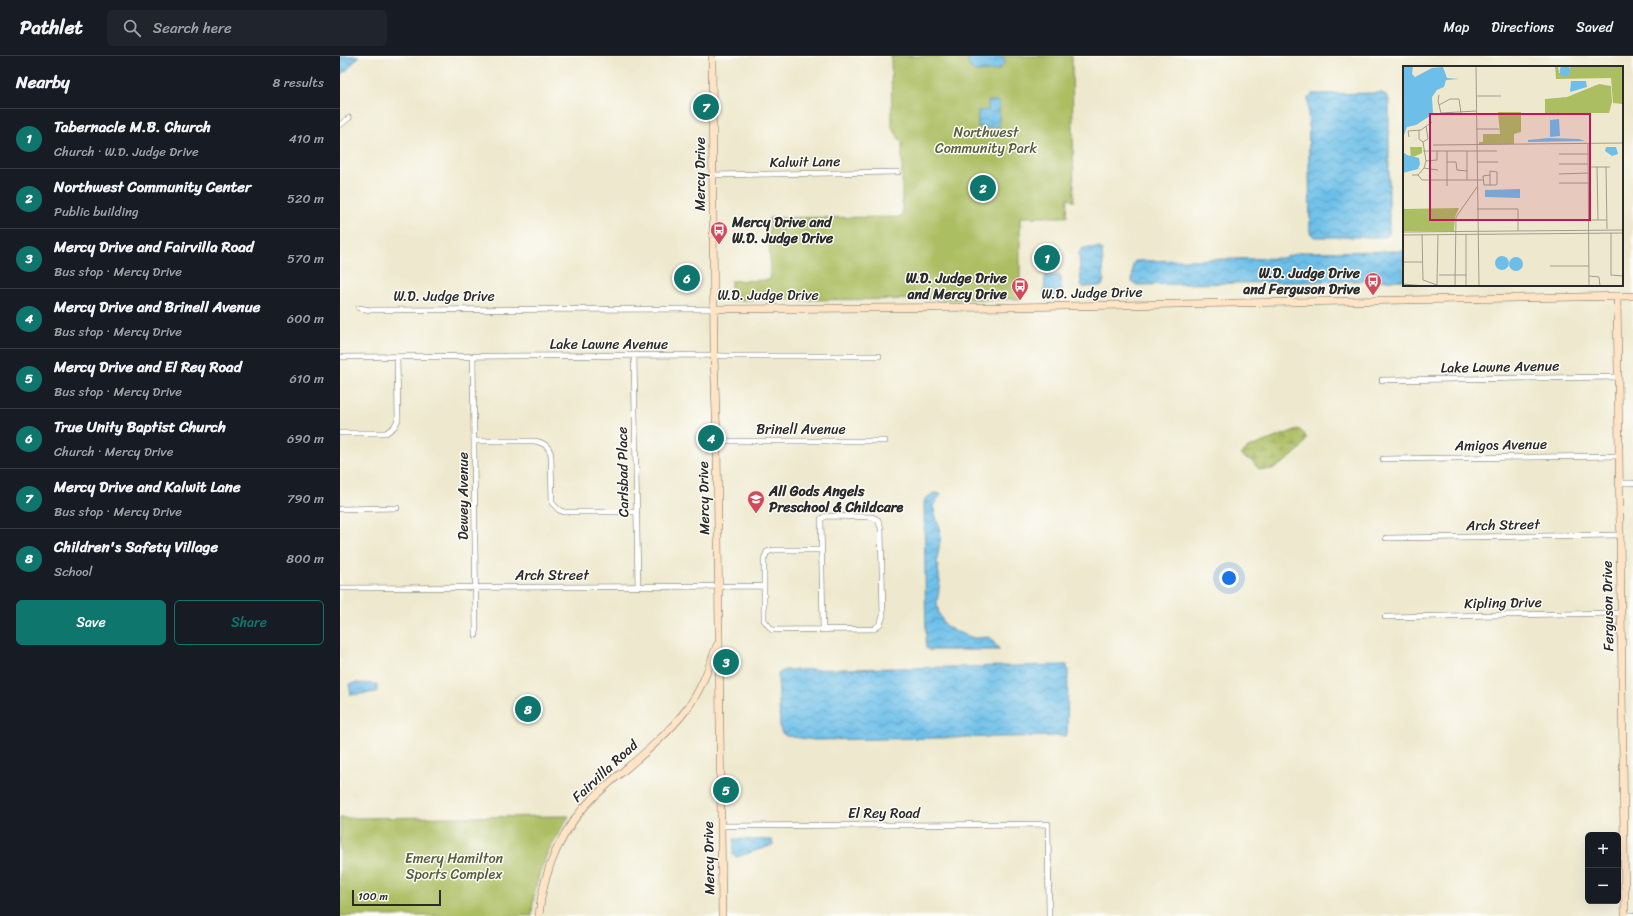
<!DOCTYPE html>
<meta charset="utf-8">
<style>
:root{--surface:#171b24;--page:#20242c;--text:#f1f3f6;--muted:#9ea1a6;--line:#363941;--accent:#0f766e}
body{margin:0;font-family:Sriracha,sans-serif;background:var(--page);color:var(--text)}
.controls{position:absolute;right:12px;bottom:12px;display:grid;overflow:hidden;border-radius:6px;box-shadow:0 4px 16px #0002}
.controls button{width:36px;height:36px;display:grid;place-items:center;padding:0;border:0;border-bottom:1px solid var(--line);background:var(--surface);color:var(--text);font:20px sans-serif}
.scale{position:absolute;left:12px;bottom:10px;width:89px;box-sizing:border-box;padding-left:4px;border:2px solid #2b2b2b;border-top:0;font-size:11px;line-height:14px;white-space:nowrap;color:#2b2b2b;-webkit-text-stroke:3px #fdfcf7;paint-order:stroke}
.you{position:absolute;left:889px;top:522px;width:14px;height:14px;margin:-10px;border:3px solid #fff;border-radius:50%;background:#1a73e8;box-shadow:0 0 0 6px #1a73e833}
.badge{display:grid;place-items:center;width:26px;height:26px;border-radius:50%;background:var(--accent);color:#fff;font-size:13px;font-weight:700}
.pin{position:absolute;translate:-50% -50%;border:2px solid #fff;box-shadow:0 1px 4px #0006}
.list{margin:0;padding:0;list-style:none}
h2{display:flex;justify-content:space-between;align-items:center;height:52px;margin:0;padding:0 16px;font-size:17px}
h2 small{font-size:13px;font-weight:400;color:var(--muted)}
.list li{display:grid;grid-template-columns:26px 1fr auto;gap:12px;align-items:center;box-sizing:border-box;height:60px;padding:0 16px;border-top:1px solid var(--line)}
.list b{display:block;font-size:15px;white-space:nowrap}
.list p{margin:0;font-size:13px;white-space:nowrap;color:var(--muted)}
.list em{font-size:13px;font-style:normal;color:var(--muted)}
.actions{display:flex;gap:8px;padding:12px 16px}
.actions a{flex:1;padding:9px 0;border:1px solid var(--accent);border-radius:6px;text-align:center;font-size:14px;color:var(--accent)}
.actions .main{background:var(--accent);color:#fff}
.icon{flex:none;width:22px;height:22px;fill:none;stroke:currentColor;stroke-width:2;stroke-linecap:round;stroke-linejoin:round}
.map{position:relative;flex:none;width:1293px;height:860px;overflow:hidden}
header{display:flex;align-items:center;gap:24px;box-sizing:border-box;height:56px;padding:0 20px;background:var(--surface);border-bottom:1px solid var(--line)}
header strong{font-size:19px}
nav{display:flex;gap:22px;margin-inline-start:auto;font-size:14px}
.search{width:280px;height:36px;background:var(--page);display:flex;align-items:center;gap:10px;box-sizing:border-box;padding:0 14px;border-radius:6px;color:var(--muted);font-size:15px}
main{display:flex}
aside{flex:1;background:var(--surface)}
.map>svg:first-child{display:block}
.wetland{fill:url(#wetland-marsh);stroke:#6c7446}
.park{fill:#acbe62;stroke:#6c7446}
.water{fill:url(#water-waves);stroke:#4c758a}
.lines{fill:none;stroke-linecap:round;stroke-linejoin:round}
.street-casing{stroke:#6f6e64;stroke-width:6}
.secondary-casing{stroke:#6f6e64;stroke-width:8}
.street{stroke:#fff;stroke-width:5}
.secondary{stroke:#ffe4c6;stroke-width:7}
.labels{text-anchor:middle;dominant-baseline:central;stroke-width:3;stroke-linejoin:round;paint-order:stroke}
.park-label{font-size:14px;fill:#585e3e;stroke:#fdfcf7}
.street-label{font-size:14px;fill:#2b2b2b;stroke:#fdfcf7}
.poi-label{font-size:14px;font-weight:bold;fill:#2b2b2b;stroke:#fdfcf7;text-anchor:start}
.inset-road{fill:none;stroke:#a09d8d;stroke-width:1}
.view{fill:#c2185b;fill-opacity:0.15;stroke:#c2185b;stroke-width:2}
.inset-edge{fill:none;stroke:#2b2b2b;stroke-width:2}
</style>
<header>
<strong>Pathlet</strong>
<div class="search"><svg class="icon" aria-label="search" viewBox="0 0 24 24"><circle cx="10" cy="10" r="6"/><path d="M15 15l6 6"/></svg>Search here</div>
<nav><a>Map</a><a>Directions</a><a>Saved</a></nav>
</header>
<main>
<aside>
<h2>Nearby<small>8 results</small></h2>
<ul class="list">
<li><span class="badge">1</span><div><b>Tabernacle M.B. Church</b><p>Church · W.D. Judge Drive</p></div><em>410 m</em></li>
<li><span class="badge">2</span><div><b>Northwest Community Center</b><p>Public building</p></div><em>520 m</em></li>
<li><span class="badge">3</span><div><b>Mercy Drive and Fairvilla Road</b><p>Bus stop · Mercy Drive</p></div><em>570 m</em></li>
<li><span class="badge">4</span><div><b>Mercy Drive and Brinell Avenue</b><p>Bus stop · Mercy Drive</p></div><em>600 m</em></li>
<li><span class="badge">5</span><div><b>Mercy Drive and El Rey Road</b><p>Bus stop · Mercy Drive</p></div><em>610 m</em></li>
<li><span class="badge">6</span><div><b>True Unity Baptist Church</b><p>Church · Mercy Drive</p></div><em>690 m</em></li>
<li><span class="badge">7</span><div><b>Mercy Drive and Kalwit Lane</b><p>Bus stop · Mercy Drive</p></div><em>790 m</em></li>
<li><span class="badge">8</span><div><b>Children's Safety Village</b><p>School</p></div><em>800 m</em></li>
</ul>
<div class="actions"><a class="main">Save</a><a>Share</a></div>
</aside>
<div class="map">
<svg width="1293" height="860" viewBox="0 0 1293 860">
<defs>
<pattern id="wetland-marsh" width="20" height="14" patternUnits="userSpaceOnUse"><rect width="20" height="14" fill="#acbe62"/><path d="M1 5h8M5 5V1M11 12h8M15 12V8" fill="none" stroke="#8c9b51"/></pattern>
<pattern id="water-waves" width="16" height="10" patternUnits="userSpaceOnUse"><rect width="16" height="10" fill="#6dbfe9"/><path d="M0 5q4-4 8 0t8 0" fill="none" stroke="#5a9bbd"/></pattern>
</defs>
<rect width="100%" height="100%" fill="#fdfcf7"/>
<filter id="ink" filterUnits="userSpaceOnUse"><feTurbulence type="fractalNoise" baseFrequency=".025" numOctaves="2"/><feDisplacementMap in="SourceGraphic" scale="8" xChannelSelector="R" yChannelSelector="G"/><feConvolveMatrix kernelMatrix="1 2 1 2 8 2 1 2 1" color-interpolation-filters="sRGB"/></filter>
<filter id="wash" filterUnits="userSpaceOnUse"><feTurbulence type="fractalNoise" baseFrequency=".012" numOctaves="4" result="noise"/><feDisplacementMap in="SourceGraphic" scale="16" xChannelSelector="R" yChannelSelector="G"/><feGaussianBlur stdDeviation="0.9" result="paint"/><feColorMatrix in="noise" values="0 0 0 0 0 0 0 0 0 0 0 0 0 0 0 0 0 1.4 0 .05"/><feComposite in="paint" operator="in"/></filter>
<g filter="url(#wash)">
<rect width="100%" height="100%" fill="#eee9ce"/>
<path class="wetland" d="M958,373C962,376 966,378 966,382C966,392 940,410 932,413C927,414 924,414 919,413L912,405L900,399L908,392Z"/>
<path class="park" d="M551,0H732L734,146L728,141L727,161H680V243L391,244V225L430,224L429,162L562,161V87L552,71Z
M229,760C209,791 193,823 192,860H0V762Z"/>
<path class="water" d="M0,0H19L6,15L0,18Z
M626,0H663L666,6L658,14L637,16L630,12Z
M1042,37L1046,39L1049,44V178L1045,181H974L970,177L968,42L972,38Z
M648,45H659V71H638V55L648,54Z
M743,192H760L762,194L764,224L762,230L743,231L741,228L739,197Z
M1064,195V224L797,229L792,226L793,208L795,205L942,202L961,196Z
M705,219L721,220L722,239H704Z
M594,437L601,438L593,450L601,479L597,504L600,526L597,547L599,558L605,569L614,575L634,582L649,581L660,594H588L586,592L584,447L585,443Z
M727,609L728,615L727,678L725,680L475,684L446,680L442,677L440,672L438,618L444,614Z
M15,627L37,628V636L11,639L9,628Z
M394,783L432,784L433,789L397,801L393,799Z"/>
</g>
<g filter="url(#ink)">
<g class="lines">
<g class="street-casing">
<path id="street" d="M0,69L9,62
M373,119L558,116
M19,252L31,254L374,253
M133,300L136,579
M294,300L298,531
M0,301L365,299L384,300H539
M1042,324L1278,321
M0,377H46L54,371L58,364L57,301
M134,385H195C204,387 209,390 211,399L212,447L219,454L224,456H295
M377,385H545
M1043,403L1279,400
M1280,427H1293
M0,453L57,452
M1046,482L1280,479
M482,494H434L427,496L424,503V564L432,574L534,573L540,568L543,560L541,472L538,464L532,461L486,460L481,463L483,573
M0,532L424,530
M1045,561L1281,557
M381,770L708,768L709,860
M1285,859H1293"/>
</g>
<g class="secondary-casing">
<path id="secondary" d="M372,0L374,299L377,385L382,860
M1277,240L1285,860
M374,253L673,251L1293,240
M199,860C202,816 223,769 256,739C286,711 321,687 346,654C361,635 369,611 377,589"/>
</g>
<use href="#street" class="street"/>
<use href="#secondary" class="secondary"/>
</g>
</g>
<defs>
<g id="bus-pin" transform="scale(0.9)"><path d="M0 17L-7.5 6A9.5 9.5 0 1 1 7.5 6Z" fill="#d1495b" stroke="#fdfcf7"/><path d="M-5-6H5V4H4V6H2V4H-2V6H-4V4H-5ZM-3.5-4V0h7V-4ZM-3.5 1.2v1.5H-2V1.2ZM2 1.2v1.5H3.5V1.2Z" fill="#fff"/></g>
<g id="school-pin" transform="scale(0.9)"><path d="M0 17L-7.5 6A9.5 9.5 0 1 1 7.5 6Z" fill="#d1495b" stroke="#fdfcf7"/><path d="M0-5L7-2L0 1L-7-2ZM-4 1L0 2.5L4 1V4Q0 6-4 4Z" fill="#fff"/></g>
</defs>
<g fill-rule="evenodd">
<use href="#bus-pin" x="379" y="174"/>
<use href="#bus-pin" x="1033" y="225"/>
<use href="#bus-pin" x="680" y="230"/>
<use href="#school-pin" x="416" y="443"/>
</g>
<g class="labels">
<g class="park-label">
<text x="646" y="76">Northwest<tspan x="646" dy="16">Community Park</tspan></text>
<text x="114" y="802">Emery Hamilton<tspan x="114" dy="16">Sports Complex</tspan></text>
</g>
<g class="street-label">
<text transform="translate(465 106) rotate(-1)">Kalwit Lane</text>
<text transform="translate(360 118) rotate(-90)">Mercy Drive</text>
<text transform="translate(752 237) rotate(-1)">W.D. Judge Drive</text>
<text x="428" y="239">W.D. Judge Drive</text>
<text x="104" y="240">W.D. Judge Drive</text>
<text x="269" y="288">Lake Lawne Avenue</text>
<text transform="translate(1160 311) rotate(-1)">Lake Lawne Avenue</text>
<text x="461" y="373">Brinell Avenue</text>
<text transform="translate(1161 389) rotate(-1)">Amigos Avenue</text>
<text transform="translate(283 416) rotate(-91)">Carlsbad Place</text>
<text transform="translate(123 440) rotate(-90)">Dewey Avenue</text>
<text transform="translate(364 442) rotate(-91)">Mercy Drive</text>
<text transform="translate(1163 469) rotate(-1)">Arch Street</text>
<text x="212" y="519">Arch Street</text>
<text transform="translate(1163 547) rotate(-1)">Kipling Drive</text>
<text transform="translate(1268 550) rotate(-91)">Ferguson Drive</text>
<text transform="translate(265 715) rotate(-43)">Fairvilla Road</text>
<text x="544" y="757">El Rey Road</text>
<text transform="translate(369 802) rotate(-91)">Mercy Drive</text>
</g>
<g class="poi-label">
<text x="392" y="166">Mercy Drive and<tspan x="392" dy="16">W.D. Judge Drive</tspan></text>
<text x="1020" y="217" text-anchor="end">W.D. Judge Drive<tspan x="1020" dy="16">and Ferguson Drive</tspan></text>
<text x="667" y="222" text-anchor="end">W.D. Judge Drive<tspan x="667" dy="16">and Mercy Drive</tspan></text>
<text x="429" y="435">All Gods Angels<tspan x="429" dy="16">Preschool &amp; Childcare</tspan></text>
</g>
</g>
<g transform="translate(1063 10)">
<rect width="220" height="220" fill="#eee9ce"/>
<path d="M152,0H155L156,7L167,8V0H220V38L210,37L208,12L153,13ZM196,18L208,20L209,36L206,47H142V33L164,31Z" fill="#acbe62"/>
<path d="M95,46H118V66L111,68V78H76V76H80V68H97ZM7,81H19V87L8,92ZM56,142L52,151L51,165H0V143Z" fill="#acbe62"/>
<path d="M156.5 5a5.5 5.5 0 1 1 11 0a5.5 5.5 0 1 1-11 0ZM0,0H10L9,8L12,11L29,2L40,1L44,12L56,13L43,14L41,21L34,24L29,31L30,48L13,59L4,61L0,72ZM183,15L184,21L167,26L168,15ZM156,53L157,70L147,71V54ZM146,72L176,73L182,75L125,76V74ZM213,81L215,88L209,90L202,85L203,81ZM0,86L4,89L16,92L17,98L15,103L0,107ZM117,123V132L82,131V124ZM92 197a7 7 0 1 1 14 0a7 7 0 1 1-14 0ZM106 198a7 7 0 1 1 14 0a7 7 0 1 1-14 0Z" fill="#6dbfe9"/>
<path class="inset-road" d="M73,0L76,220M36,29L35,35L38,47L73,45M73,30H98M36,39L47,33H56L58,47M73,63H96M16,64V73L20,76M6,71L5,65L18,64L29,56M20,76L25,73L23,60M185,78L186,220M30,79L220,77M20,85H94M44,85V120M64,85V114M156,88H185M23,95L34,94V85M44,96H53L54,104L64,105M74,96H95M156,98H185M186,101H207M194,101L195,154M203,101L204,163M21,102L35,104M156,108L185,107M9,109H15L21,102L23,95L20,76M15,109L19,114H80M87,109L80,110L81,119H93L94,118V106L87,105V119M156,117H185M74,143H115V165M186,154H204M0,166L220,164M208,167V209L220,210M19,168L20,214L34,219L35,169M0,169L220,167M63,169V220M0,196H19M147,200H186M36,209H63M186,210L196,211L197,220M0,218L22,220M52,220L53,151L74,121"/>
<path class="view" d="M27,48H187V154H27Z"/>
<rect width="220" height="220" class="inset-edge"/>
</g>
</svg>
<div class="controls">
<button>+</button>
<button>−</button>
</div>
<div class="scale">100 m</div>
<div class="you"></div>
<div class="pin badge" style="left:707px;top:202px">1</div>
<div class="pin badge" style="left:643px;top:132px">2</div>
<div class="pin badge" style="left:386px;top:606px">3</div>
<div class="pin badge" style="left:371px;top:382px">4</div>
<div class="pin badge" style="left:386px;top:734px">5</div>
<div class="pin badge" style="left:347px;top:222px">6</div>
<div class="pin badge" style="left:366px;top:51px">7</div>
<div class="pin badge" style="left:188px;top:653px">8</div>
</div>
</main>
